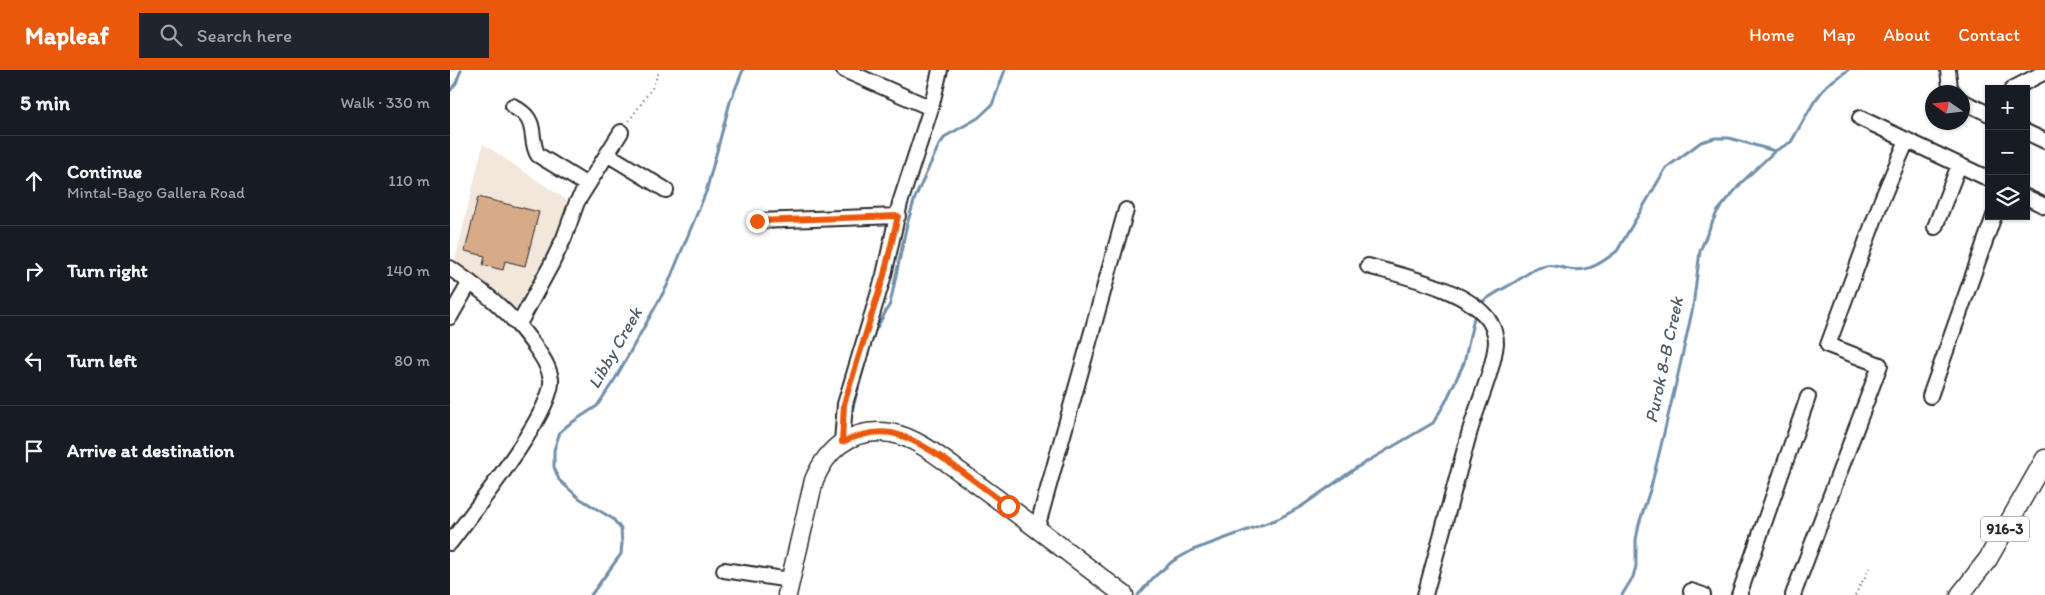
<!DOCTYPE html>
<meta charset="utf-8">
<style>
:root{--surface:#171b24;--page:#20242c;--text:#f1f3f6;--muted:#9ea1a6;--line:#363941;--accent:#ea580c}
body{margin:0;font-family:Itim,sans-serif;background:var(--page);color:var(--text)}
.controls{position:absolute;right:15px;top:15px;display:grid;overflow:hidden;border-radius:0px;box-shadow:0 1px 4px #0004}
.controls button{width:45px;height:45px;display:grid;place-items:center;padding:0;border:0;border-bottom:1px solid var(--line);background:var(--surface);color:var(--text);font:25px sans-serif}
.compass{position:absolute;left:1475px;top:15px;width:45px;height:45px;border-radius:50%;background:var(--surface);box-shadow:0 1px 4px #0004;rotate:284deg}
.stop{position:absolute;width:15px;height:15px;margin:-11px;border:4px solid #ea580c;border-radius:50%;background:#fff}
.stop.end{background:#ea580c;border-color:#fff;box-shadow:0 1px 5px #0008}
.list{margin:0;padding:0;list-style:none}
h2{display:flex;justify-content:space-between;align-items:center;height:65px;margin:0;padding:0 20px;font-size:21px}
h2 small{font-size:16px;font-weight:400;color:var(--muted)}
.list li{display:grid;grid-template-columns:32px 1fr auto;gap:15px;align-items:center;box-sizing:border-box;height:90px;padding:0 20px;border-top:1px solid var(--line)}
.list b{display:block;font-size:19px;white-space:nowrap}
.list p{margin:0;font-size:16px;white-space:nowrap;color:var(--muted)}
.list em{font-size:16px;font-style:normal;color:var(--muted)}
.icon{flex:none;width:28px;height:28px;fill:none;stroke:currentColor;stroke-width:2;stroke-linecap:round;stroke-linejoin:round}
.map{position:relative;flex:none;width:1595px;height:525px;overflow:hidden}
header{display:flex;align-items:center;gap:30px;box-sizing:border-box;height:70px;padding:0 25px;background:var(--accent);color:#fff}
header strong{font-size:24px}
nav{display:flex;gap:28px;margin-inline-start:auto;font-size:18px}
.search{width:350px;height:45px;background:var(--page);display:flex;align-items:center;gap:12px;box-sizing:border-box;padding:0 18px;border-radius:0px;color:var(--muted);font-size:19px}
main{display:flex}
aside{flex:1;background:var(--surface)}
.map>svg:first-child{display:block}
.built{fill:#f3e6db}
.lines{fill:none;stroke-linecap:round;stroke-linejoin:round}
.stream{stroke:#728faa;stroke-width:3}
.building{fill:#d7aa88;stroke:#2b2b2b}
.minor-casing{stroke:#2b2b2b;stroke-width:18}
.major-casing{stroke:#2b2b2b;stroke-width:21}
.path{stroke:#2b2b2b;stroke-width:2;stroke-dasharray:1 4;stroke-linecap:butt}
.minor{stroke:#fff;stroke-width:14}
.major{stroke:#fff;stroke-width:18}
.route{stroke:#ea580c;stroke-width:6}
.labels{text-anchor:middle;dominant-baseline:central;stroke-width:4;stroke-linejoin:round;paint-order:stroke}
.shield{fill:#fff;stroke:#6b6b6b;stroke-width:1}
.shield-label{font-size:15px;font-weight:bold;fill:#2b2b2b}
.water-label{font-size:18px;font-style:italic;fill:#4f5d6a;stroke:#fff}
</style>
<header>
<strong>Mapleaf</strong>
<div class="search"><svg class="icon" aria-label="search" viewBox="0 0 24 24"><circle cx="10" cy="10" r="6"/><path d="M15 15l6 6"/></svg>Search here</div>
<nav><a>Home</a><a>Map</a><a>About</a><a>Contact</a></nav>
</header>
<main>
<aside>
<h2>5 min<small>Walk · 330 m</small></h2>
<ul class="list">
<li><svg class="icon" aria-label="ahead" viewBox="0 0 24 24"><path d="M12 20V5M6 11l6-6 6 6"/></svg><div><b>Continue</b><p>Mintal-Bago Gallera Road</p></div><em>110 m</em></li>
<li><svg class="icon" aria-label="right" viewBox="0 0 24 24"><path d="M7 20v-9h11M14 6l5 5-5 5"/></svg><div><b>Turn right</b></div><em>140 m</em></li>
<li><svg class="icon" aria-label="left" viewBox="0 0 24 24"><path d="M17 20v-9H6M10 6l-5 5 5 5"/></svg><div><b>Turn left</b></div><em>80 m</em></li>
<li><svg class="icon" aria-label="arrive" viewBox="0 0 24 24"><path d="M6 21V4h12l-3 4 3 4H6"/></svg><div><b>Arrive at destination</b></div></li>
</ul>
</aside>
<div class="map">
<svg width="1595" height="525" viewBox="0 0 1595 525">
<rect width="100%" height="100%" fill="#fff"/>
<filter id="ink" filterUnits="userSpaceOnUse"><feTurbulence type="fractalNoise" baseFrequency=".02" numOctaves="2"/><feDisplacementMap in="SourceGraphic" scale="10" xChannelSelector="R" yChannelSelector="G"/><feConvolveMatrix kernelMatrix="1 2 1 2 8 2 1 2 1" color-interpolation-filters="sRGB"/></filter>
<g filter="url(#ink)">
<path class="built" d="M33,74L121,133L111,157L112,164L71,243L4,195Z"/>
<g class="lines">
<path class="stream" d="M0,21L6,13L11,0
M1029,234C1041,225 1053,219 1065,212C1076,205 1083,198 1096,196C1103,194 1111,198 1119,199C1138,203 1153,192 1167,181L1216,98L1251,72L1265,68H1279L1325,81
M419,278L425,261L440,234L457,154L465,128L489,75L496,66L528,48L542,35L555,0
M401,345L416,289
M141,525L171,484L172,473L171,459L163,449L129,428L109,410L104,397V380L110,362L118,355L147,336L165,309L217,216L256,122L280,32L293,0
M688,525L704,507L723,491L743,480L828,449L852,436L906,398L983,353L995,333L1014,293L1025,243
M1172,525L1183,507L1186,496V470L1189,454L1201,417L1227,309L1243,237L1250,181L1258,162L1267,142L1292,112L1325,81L1341,72L1364,32L1377,15L1398,0"/>
</g>
<path class="building" d="M28,127L89,142L75,196L55,191L53,200L33,195L35,186L15,181Z"/>
<g class="lines">
<g class="minor-casing">
<path id="minor" d="M394,0L481,38
M1498,0L1500,18L1503,22
M1562,19L1595,2
M1512,31L1539,44
M63,36C67,39 73,42 76,46C86,57 80,73 88,85L137,115
M1410,48L1539,109
M1576,62L1595,71
M157,84L216,120
M1576,127L1595,136
M307,151L448,146
M1485,157L1509,95
M918,196C953,206 1020,220 1040,252C1044,259 1046,265 1046,273C1043,302 1027,335 1019,364C1004,417 990,471 975,525
M0,198C35,223 58,239 84,275C91,285 99,296 101,309C105,341 21,444 0,473
M0,247L20,212
M69,254L101,195L114,168L127,132L171,62
M1480,326L1544,146
M392,372L395,334L434,205L450,133L481,38L490,0
M587,458L676,140
M274,500L340,510
M1241,521L1253,525
M1289,525L1358,327
M1343,525L1430,295L1378,275L1432,129L1457,70"/>
</g>
<g class="major-casing">
<path id="major" d="M337,525L364,410C378,377 403,357 441,363C468,368 492,389 513,404C568,443 621,485 674,525
M1510,525L1538,489L1595,389"/>
</g>
<path class="path" d="M179,51L202,18L210,0
M1405,525L1420,498"/>
<use href="#minor" class="minor"/>
<use href="#major" class="major"/>
</g>
</g>
<g class="lines" filter="url(#ink)">
<path class="route" d="M307,151L448,146L434,205L394,334L392,372C408,365 424,360 441,363C473,368 530,416 558,436"/>
</g>
<g class="labels">
<rect class="shield" x="1531" y="446.5" width="48" height="25" rx="4"/>
<g class="shield-label">
<text x="1555" y="459">916-3</text>
</g>
<g class="water-label">
<text transform="translate(165 278) rotate(-60)">Libby Creek</text>
<text transform="translate(1214 290) rotate(-78)">Purok 8-B Creek</text>
</g>
</g>
</svg>
<div class="controls">
<button>+</button>
<button>−</button>
<button><svg class="icon" aria-label="layers" viewBox="0 0 24 24"><path d="M12 4l9 5-9 5-9-5zM3 14l9 5 9-5"/></svg></button>
</div>
<svg class="compass" viewBox="-18 -18 36 36"><path d="M0-13l5 13h-10z" fill="#e53935"/><path d="M0 13l5-13h-10z" fill="#9ea1a6"/></svg>
<div class="stop" style="left:558px;top:436px"></div>
<div class="stop end" style="left:307px;top:151px"></div>
</div>
</main>
